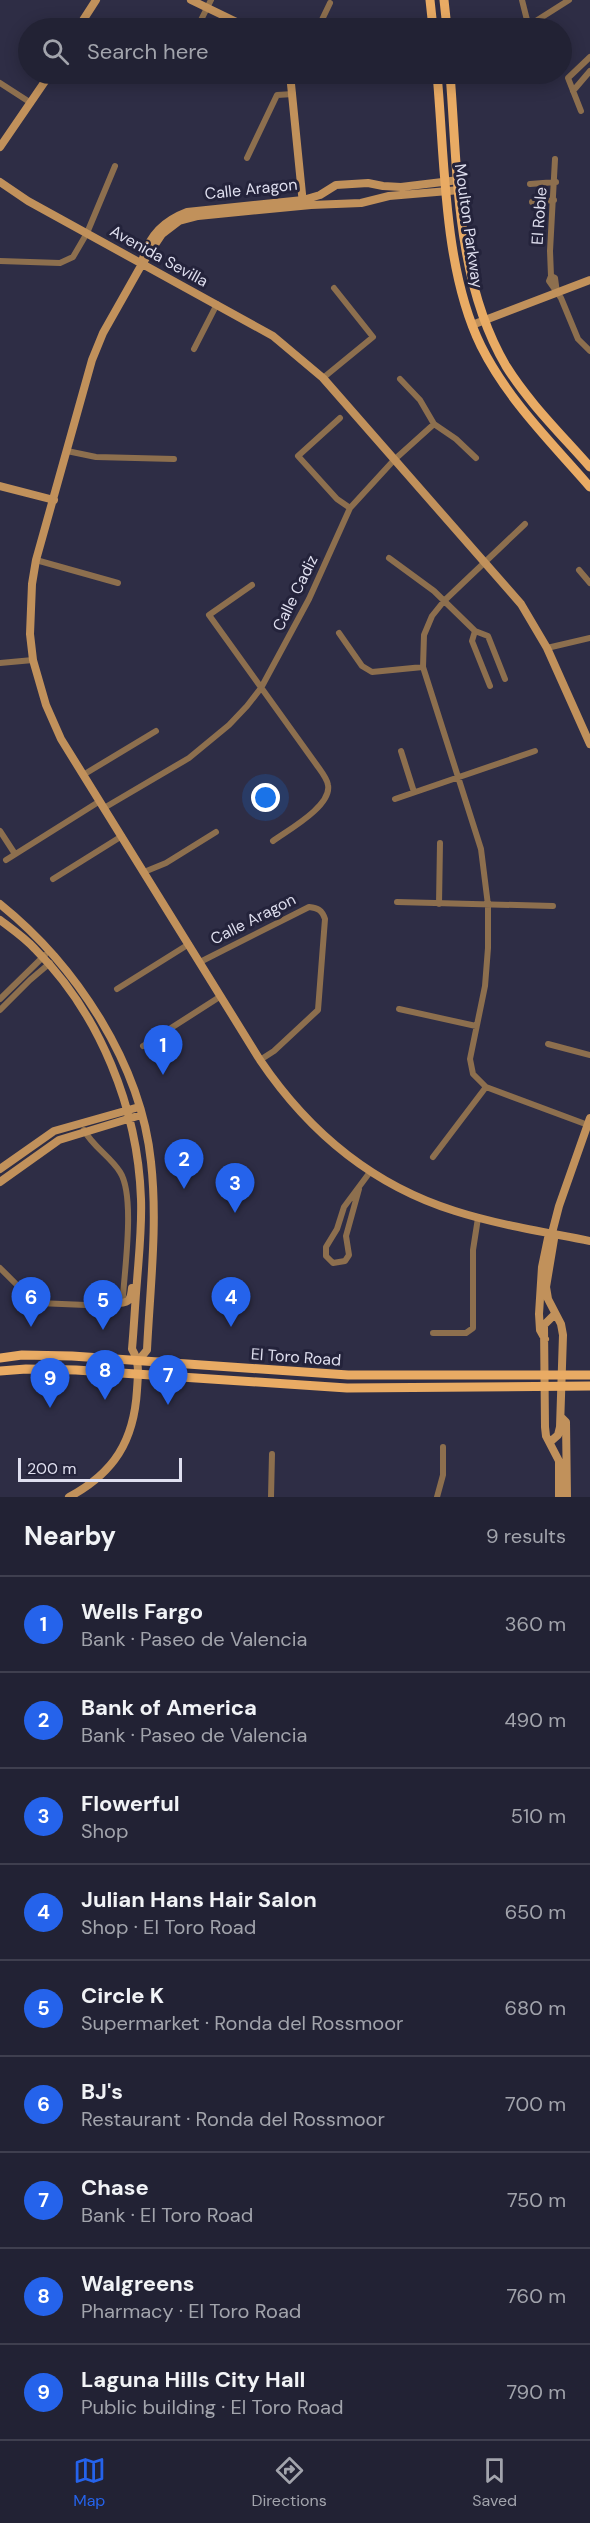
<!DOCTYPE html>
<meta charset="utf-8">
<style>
:root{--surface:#222234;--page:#2e2f40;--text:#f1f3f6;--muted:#a2a4ac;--line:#3f3f4f;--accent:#2563eb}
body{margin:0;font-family:"DM Sans",sans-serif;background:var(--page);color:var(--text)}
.scale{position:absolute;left:18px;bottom:15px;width:164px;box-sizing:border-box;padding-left:6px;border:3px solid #dfdfef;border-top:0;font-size:16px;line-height:21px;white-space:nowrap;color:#dfdfef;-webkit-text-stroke:4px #24233b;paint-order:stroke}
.you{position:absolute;left:266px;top:798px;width:21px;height:21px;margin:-15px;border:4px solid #fff;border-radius:50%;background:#1a73e8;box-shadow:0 0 0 9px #1a73e833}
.badge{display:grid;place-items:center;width:39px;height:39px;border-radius:50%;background:var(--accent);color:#fff;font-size:20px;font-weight:700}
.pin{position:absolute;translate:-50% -50px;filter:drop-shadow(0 2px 3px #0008)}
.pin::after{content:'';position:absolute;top:32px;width:21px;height:18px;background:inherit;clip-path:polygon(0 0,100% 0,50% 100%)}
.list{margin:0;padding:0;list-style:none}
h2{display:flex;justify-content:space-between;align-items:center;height:78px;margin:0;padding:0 24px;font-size:26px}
h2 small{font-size:20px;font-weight:400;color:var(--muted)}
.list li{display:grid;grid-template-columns:39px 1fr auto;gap:18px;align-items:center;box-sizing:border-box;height:96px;padding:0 24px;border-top:2px solid var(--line)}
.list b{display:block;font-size:22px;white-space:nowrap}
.list p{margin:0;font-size:20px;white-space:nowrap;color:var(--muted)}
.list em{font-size:20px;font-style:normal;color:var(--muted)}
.icon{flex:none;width:33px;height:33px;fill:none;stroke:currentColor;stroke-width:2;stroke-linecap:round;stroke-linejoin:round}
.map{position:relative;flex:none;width:590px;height:1497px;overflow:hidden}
.search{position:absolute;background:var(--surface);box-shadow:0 3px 15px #0003;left:18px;right:18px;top:18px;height:66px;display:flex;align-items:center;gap:15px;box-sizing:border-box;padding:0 21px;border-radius:33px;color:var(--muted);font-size:22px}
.sheet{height:942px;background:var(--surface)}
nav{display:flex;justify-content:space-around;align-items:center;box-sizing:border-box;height:84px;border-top:2px solid var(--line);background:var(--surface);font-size:16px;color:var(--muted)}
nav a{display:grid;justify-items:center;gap:3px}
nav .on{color:var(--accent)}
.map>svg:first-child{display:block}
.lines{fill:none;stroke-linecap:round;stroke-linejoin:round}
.street{stroke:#8d6f4e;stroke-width:6}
.secondary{stroke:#c1915b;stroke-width:8}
.primary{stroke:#e9ab64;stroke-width:9}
.labels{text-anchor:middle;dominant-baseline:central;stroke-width:6;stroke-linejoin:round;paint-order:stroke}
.street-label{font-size:16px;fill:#dfdfef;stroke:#24233b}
</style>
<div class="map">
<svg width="590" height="1497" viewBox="0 0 590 1497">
<rect width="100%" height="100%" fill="#2e2d45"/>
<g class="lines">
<path class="street" d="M522,0L529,28
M528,26L569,0
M197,28L211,0
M318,28L330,3
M0,83L31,103
M573,91L590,71
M581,111L568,78L590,57
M247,158L277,95L293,94
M555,159L550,251L551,276L549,281L561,298L578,339L590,351
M530,184L556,182
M532,202L554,200
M0,261L60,263L73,257L87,233L115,166
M551,276L555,278L557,293
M194,349L217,304
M323,378L373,337L334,288
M400,379L420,400L434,424L456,439L476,458
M340,418L298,456L337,499L350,508
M67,451L96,457L174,459
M525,524L444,601L432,616L424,635L423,667L481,849L488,905V948L485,986L470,1059L473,1074L486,1087L588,1125
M389,558L434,591L475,631L488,636L505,679
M36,560L118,583
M579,570L590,583
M252,585L209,615L316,764C320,770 327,778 328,785C332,806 288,830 273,841
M475,631L472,641L490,686
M339,633L362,666L372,672L423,667
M547,648L590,638
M0,663L33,660
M401,751L414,792
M83,775L156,731
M395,799L535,751
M104,808L189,758L229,725L247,706L261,688L309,599L350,508L394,460L434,424
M0,831L15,854
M6,860L100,801
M144,872L166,863L216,832
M53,879L122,836
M397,902L553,906
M439,904L440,843
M200,962L309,907C318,908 322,910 325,919L318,1010L274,1051L260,1060
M117,989L189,944
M0,999L45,955
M399,1009L476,1026
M0,1010L30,980L50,963
M548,1044L590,1055
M143,1046L221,996
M433,1157L486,1087
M359,1189L346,1236L349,1255L345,1261L333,1263L326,1256V1247L337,1229L344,1207L370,1172
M0,1268L29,1297L38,1303L110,1306L119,1303L123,1296C125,1266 135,1195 120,1172C110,1156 93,1147 84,1130
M433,1333H466L473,1328V1250L478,1218
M271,1497L272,1454
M437,1497L443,1475V1447"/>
<path class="secondary" d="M191,0L249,28
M78,28L96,0
M290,74L303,204
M0,147L50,74
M0,182L28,201L273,336L323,378L521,604L547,648L590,744
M460,190L389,196L361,203L311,205L198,216L179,221L162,234L142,264L103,333L92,360L36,560L32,584L30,634L33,660L46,705L61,739L260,1060C308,1131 372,1185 455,1211C499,1225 545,1232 590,1241
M142,263C147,238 163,221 187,212L303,200L320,195L336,185L368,183L383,186L401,187L459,180
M472,325L590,280
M0,486L54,500
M0,904C76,965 141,1064 151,1162C158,1224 150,1288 147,1350L138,1361
M0,920C12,929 25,938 35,949C100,1014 138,1109 141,1199C142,1227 139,1254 137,1281C135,1304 134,1327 132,1349C140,1363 138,1374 137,1390C134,1441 114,1473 69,1497
M0,1169L54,1131L139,1107
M0,1182L59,1140L141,1115
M119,1303C130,1303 131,1298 132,1288
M555,1314L544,1325L545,1427L546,1436L559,1461V1497
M545,1339L540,1330L539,1314L542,1267L548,1238L552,1233L559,1206L590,1118
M562,1418L566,1422L567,1497
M550,1442L558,1435L560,1427L563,1335L561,1324L548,1299L546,1287L554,1239L552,1233"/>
<path class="primary" d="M430,0L433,28
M444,0L447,28
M437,74C445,160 443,268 481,346C508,400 551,442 590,487
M450,74C458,171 455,279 506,366C529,403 561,434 590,467
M0,1358L22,1355L72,1356L348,1375H590
M0,1371L26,1369L76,1370L347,1388L590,1386"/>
</g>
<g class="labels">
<g class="street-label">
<text transform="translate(251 189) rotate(-6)">Calle Aragon</text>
<text transform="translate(539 216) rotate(-86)">El Roble</text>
<text transform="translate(469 226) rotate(82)">Moulton Parkway</text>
<text transform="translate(159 256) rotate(29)">Avenida Sevilla</text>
<text transform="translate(295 593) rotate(-64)">Calle Cadiz</text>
<text transform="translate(253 919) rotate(-27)">Calle Aragon</text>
<text transform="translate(296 1357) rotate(4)">El Toro Road</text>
</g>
</g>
</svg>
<div class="scale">200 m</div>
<div class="you"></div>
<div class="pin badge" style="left:163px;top:1075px">1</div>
<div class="pin badge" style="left:184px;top:1189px">2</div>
<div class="pin badge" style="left:235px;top:1213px">3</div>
<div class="pin badge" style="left:231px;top:1327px">4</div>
<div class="pin badge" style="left:103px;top:1330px">5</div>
<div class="pin badge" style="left:31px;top:1327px">6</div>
<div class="pin badge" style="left:168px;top:1405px">7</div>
<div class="pin badge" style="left:105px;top:1400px">8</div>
<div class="pin badge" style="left:50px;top:1408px">9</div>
<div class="search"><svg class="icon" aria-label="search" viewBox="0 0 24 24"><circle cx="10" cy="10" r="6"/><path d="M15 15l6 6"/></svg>Search here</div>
</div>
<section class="sheet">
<h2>Nearby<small>9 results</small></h2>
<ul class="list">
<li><span class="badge">1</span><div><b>Wells Fargo</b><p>Bank · Paseo de Valencia</p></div><em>360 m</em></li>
<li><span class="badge">2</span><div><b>Bank of America</b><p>Bank · Paseo de Valencia</p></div><em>490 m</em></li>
<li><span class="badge">3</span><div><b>Flowerful</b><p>Shop</p></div><em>510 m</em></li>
<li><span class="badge">4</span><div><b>Julian Hans Hair Salon</b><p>Shop · El Toro Road</p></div><em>650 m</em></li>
<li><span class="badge">5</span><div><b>Circle K</b><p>Supermarket · Ronda del Rossmoor</p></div><em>680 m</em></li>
<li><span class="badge">6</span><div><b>BJ's</b><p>Restaurant · Ronda del Rossmoor</p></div><em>700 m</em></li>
<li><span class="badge">7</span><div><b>Chase</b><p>Bank · El Toro Road</p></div><em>750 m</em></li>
<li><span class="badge">8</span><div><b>Walgreens</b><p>Pharmacy · El Toro Road</p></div><em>760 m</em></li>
<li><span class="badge">9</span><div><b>Laguna Hills City Hall</b><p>Public building · El Toro Road</p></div><em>790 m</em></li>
</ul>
</section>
<nav>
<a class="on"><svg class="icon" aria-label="map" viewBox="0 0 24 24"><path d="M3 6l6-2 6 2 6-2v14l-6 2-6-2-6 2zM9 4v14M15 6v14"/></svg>Map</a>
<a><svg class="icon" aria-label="directions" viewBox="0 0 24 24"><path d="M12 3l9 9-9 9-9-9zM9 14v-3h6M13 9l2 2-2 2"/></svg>Directions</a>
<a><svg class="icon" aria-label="saved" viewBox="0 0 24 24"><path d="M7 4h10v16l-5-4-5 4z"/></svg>Saved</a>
</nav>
